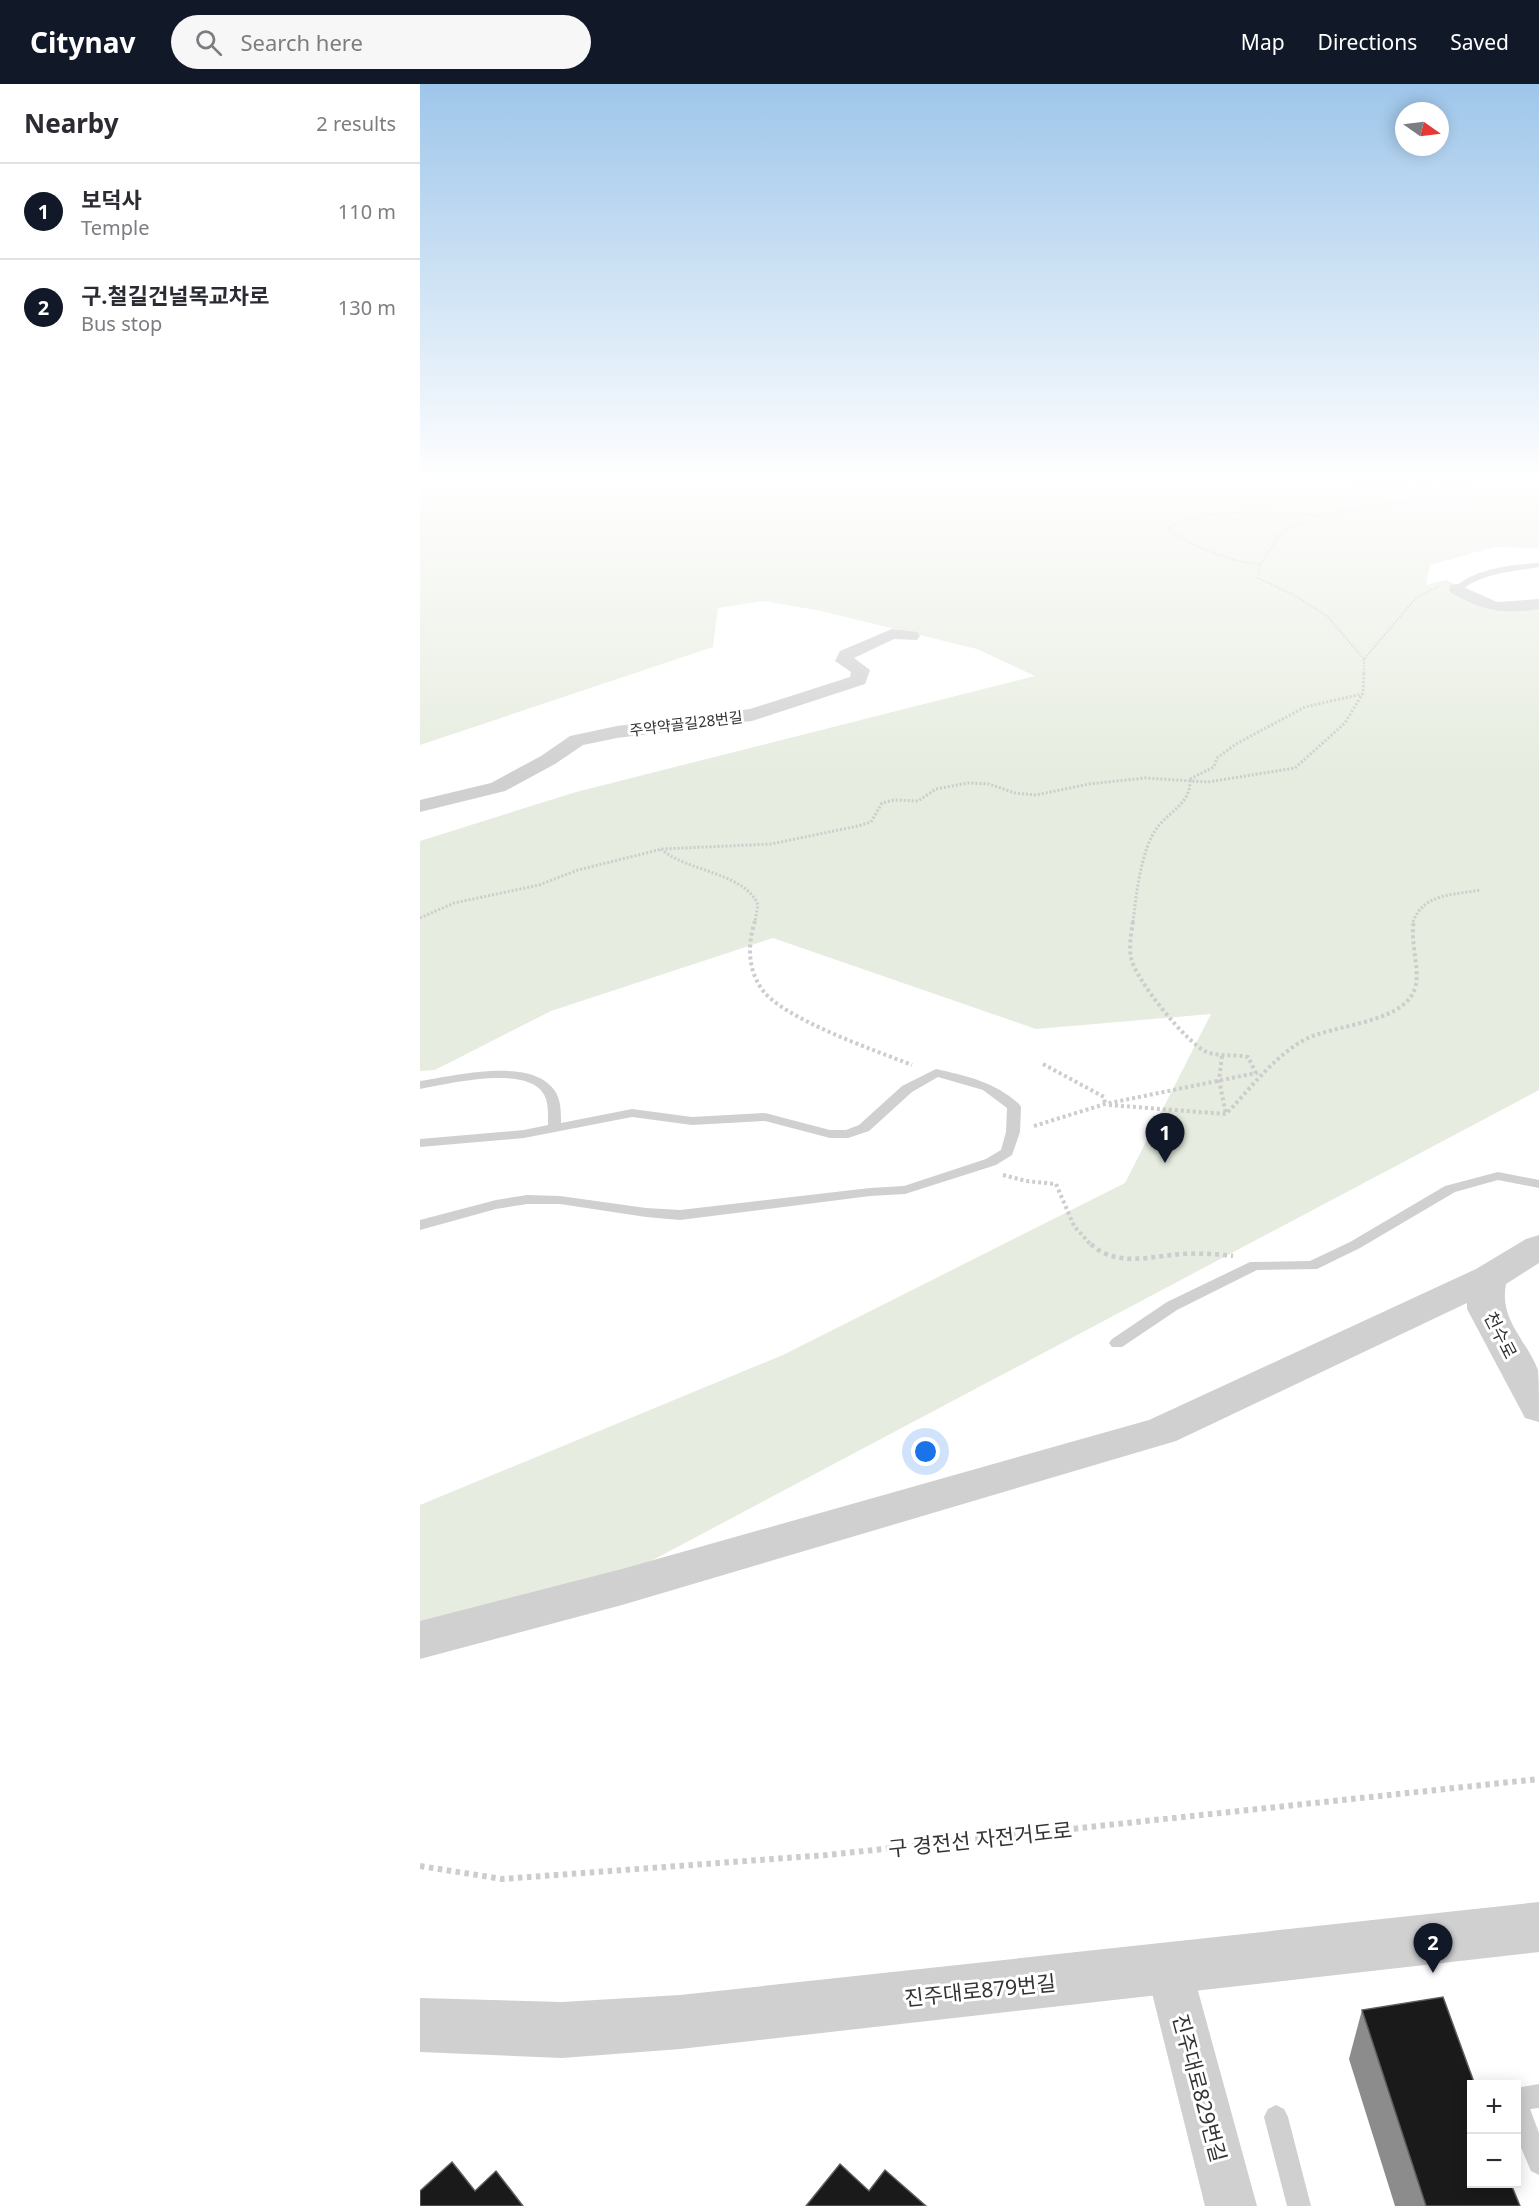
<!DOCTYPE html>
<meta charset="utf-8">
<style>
:root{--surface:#fff;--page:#f7f7f7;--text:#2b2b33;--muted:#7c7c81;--line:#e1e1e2;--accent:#111827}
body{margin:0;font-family:"Noto Sans","Noto Sans KR",sans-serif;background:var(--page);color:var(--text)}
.controls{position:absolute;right:18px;bottom:18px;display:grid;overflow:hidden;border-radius:0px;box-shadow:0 3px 15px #0003}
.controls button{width:54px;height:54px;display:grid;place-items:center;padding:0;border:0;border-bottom:2px solid var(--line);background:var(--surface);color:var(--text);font:30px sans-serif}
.compass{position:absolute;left:975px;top:18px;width:54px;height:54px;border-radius:50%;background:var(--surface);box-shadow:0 3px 15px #0003;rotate:104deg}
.you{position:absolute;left:506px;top:1368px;width:21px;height:21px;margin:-15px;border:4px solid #fff;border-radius:50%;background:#1a73e8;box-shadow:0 0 0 9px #1a73e833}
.badge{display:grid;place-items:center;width:39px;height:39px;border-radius:50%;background:var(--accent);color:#fff;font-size:20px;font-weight:700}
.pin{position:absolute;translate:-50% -50px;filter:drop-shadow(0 2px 3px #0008)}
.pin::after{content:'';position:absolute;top:32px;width:21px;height:18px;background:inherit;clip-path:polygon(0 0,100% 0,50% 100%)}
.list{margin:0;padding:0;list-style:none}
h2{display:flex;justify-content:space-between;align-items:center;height:78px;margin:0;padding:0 24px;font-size:26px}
h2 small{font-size:20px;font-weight:400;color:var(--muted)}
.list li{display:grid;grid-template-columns:39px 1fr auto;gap:18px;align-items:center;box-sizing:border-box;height:96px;padding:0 24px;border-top:2px solid var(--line)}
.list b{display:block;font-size:22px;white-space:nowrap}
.list p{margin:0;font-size:20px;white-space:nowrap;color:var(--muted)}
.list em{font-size:20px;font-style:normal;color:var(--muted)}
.icon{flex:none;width:33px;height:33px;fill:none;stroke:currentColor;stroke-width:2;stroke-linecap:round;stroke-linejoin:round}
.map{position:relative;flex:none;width:1119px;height:2122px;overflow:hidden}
header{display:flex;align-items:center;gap:36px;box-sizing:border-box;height:84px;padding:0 30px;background:var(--accent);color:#fff}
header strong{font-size:28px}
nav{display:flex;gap:33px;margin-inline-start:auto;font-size:21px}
.search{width:420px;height:54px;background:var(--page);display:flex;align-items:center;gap:15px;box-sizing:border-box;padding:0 21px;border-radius:33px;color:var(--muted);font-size:22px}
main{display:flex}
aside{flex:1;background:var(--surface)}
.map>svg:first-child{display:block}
.green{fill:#e6ecdf}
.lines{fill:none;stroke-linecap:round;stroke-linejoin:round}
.path-far4{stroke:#cdcdcd;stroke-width:2;stroke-dasharray:1.5 1.5;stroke-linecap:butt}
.path-far3{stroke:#cdcdcd;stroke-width:3;stroke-dasharray:2 2;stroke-linecap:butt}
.path-far2{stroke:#cdcdcd;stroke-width:4;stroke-dasharray:3 3;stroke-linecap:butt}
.path-far1{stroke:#cdcdcd;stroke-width:4.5;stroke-dasharray:4 4;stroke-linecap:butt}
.path{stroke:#cdcdcd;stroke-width:6;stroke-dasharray:4.5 4.5;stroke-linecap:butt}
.service{fill:#d0d0d0;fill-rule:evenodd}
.minor{fill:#d0d0d0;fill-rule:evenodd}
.tertiary{fill:#d0d0d0;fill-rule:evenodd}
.wall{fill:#8c8c8c}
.building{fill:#1a1a1a;stroke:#5f5f5f;stroke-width:1.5}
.labels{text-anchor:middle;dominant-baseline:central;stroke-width:6;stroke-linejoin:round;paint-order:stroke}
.far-street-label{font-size:15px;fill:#333;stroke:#fff}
.street-label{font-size:18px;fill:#333;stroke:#fff}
.near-street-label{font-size:21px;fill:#333;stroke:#fff}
</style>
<header>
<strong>Citynav</strong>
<div class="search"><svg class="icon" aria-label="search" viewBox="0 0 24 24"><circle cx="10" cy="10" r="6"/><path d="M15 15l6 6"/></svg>Search here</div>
<nav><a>Map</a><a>Directions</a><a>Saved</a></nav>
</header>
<main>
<aside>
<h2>Nearby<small>2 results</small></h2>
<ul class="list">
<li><span class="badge">1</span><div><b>보덕사</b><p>Temple</p></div><em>110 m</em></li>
<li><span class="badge">2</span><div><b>구.철길건널목교차로</b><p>Bus stop</p></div><em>130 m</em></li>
</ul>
</aside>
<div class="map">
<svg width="1119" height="2122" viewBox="0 0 1119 2122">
<rect width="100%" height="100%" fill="#fff"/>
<path class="green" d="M0,395H1119V464L1074,463L1010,481L1006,501L1026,496L1088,523L1119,524V1006L214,1486L0,1542V1421L363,1271L705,1099L791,930L616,945L353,854L131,927L15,986L0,987V757L156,708L615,592L557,565L401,527L344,517L298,524L293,563L0,661Z"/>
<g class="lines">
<path class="path-far4" d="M923,427L918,420C923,410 927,404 938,401L1102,395
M840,480C809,478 772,462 747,444C787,423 853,428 897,432
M944,575L907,532L874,511L838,494L840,480L863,447L898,432L979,417L1059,414L1119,406
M944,589V575L996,514L1019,502"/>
<path class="path-far3" d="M770,695L794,683L797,674L816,660L885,623L942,610
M241,765C265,787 326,789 338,821L335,838
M0,834L34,819L119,801L158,786L242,765L351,760L438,742L451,738L462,719L474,716L498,717L516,705L548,699L569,700L595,709L616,711L669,700L725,694L788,698L875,684L925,639L943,609L944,587
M713,838C716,812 721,765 737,744C749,727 771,720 770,696
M993,838C1003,809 1034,811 1060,806"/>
<path class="path-far2" d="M335,837C328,859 327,883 341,904C360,934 457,967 492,981
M802,972L799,996L806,1030
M623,980L684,1013L685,1020
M689,1021L806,1030C831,1004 854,972 886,955C914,941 978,939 993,909C1003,891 989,859 994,837
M614,1042L685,1020L836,989L828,973C814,970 800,973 787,968C767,960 715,895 711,874C709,863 711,849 713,837
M583,1091L606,1097L636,1100L654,1142L672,1162"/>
<path class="path-far1" d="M671,1160C696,1184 731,1172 761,1170C779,1169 796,1170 813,1172"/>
<path class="path" d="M0,1782L82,1795L407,1771L1119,1695"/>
<path class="service" d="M1119,479V483C1091,488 1063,489 1040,507L1033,505C1054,484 1091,481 1119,479Z
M516,985C547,992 575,998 599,1020L601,1023L600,1048L592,1071L576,1081L485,1110L450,1112L260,1136L226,1133L140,1120H107L76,1125L0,1146V1136L76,1116L107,1111L140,1112L226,1124L260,1126L450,1104L484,1102L566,1075L581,1066L586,1048L587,1024L563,1006L518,993L492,1008L449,1047L428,1054H410L345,1037L272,1041L212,1033L104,1054L0,1063V1055L104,1046L128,1041C128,1032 129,1017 123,1009C104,981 28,1000 0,1005V997C35,992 112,972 135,1007C141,1016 141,1028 141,1039L212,1025L272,1033L345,1029L410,1046H426L439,1041L482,1002Z
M1078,1088L1119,1096V1104L1078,1096L1035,1108L940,1164L897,1185L837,1186L757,1226L702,1263H692L689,1259L692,1255L747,1218L830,1178L890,1177L930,1158L1025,1102Z
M1119,2000V2024L1110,2025L1119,2049V2091L1111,2087L1096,2052V2004Z
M856,2021L864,2025L868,2033L891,2122H867L844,2033L848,2025Z"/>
<path class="minor" d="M1037,500L1077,518L1119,515V525C1082,531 1064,527 1031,509L1029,505L1031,501Z
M472,545L497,548L500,552L497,556L474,555L434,574L450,586L445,600L332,637L197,654L163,661L135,680L85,707L0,728V716L71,699L121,672L150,652L197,642L330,625L430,593L431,588L415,577L420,567Z
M749,1862L765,1869L772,1885L837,2122H785L726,1885L733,1869Z"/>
<path class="tertiary" d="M1119,1151V1179L1086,1200C1079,1236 1106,1255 1118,1286C1119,1298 1119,1325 1119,1338L1105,1334L1047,1225V1219L756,1357L202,1521L0,1575V1537L202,1485L729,1336L1056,1185L1106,1155Z
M1119,1818V1868L260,1965L142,1974L0,1968V1914L142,1918L260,1911Z"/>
</g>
<path class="wall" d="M942,1926L1100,2122H975L929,1975Z"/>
<path class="building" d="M1023,1913L1055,2001H1052V2100H1091L1100,2122H1006L942,1926Z
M32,2078L55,2107L76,2087L103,2122H0V2107Z
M420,2080L449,2107L465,2086L506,2122H386Z"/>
<linearGradient id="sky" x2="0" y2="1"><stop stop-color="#9ec6ea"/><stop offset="0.57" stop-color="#fff"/><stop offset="1" stop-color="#fff" stop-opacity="0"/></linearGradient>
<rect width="1119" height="692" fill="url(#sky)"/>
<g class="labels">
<g class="far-street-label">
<text transform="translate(266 639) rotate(-7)">주약약골길28번길</text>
</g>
<g class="street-label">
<text transform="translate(1081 1251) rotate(63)">천수로</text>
</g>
<g class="near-street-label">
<text transform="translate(560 1755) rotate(-6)">구 경전선 자전거도로</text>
<text transform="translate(560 1906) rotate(-6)">진주대로879번길</text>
<text transform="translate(780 2004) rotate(75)">진주대로829번길</text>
</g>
</g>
</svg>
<div class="controls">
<button>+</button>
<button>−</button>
</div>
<svg class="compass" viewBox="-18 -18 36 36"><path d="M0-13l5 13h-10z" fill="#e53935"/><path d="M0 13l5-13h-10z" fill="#7c7c81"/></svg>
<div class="you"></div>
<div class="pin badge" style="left:745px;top:1079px">1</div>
<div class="pin badge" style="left:1013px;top:1889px">2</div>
</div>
</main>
